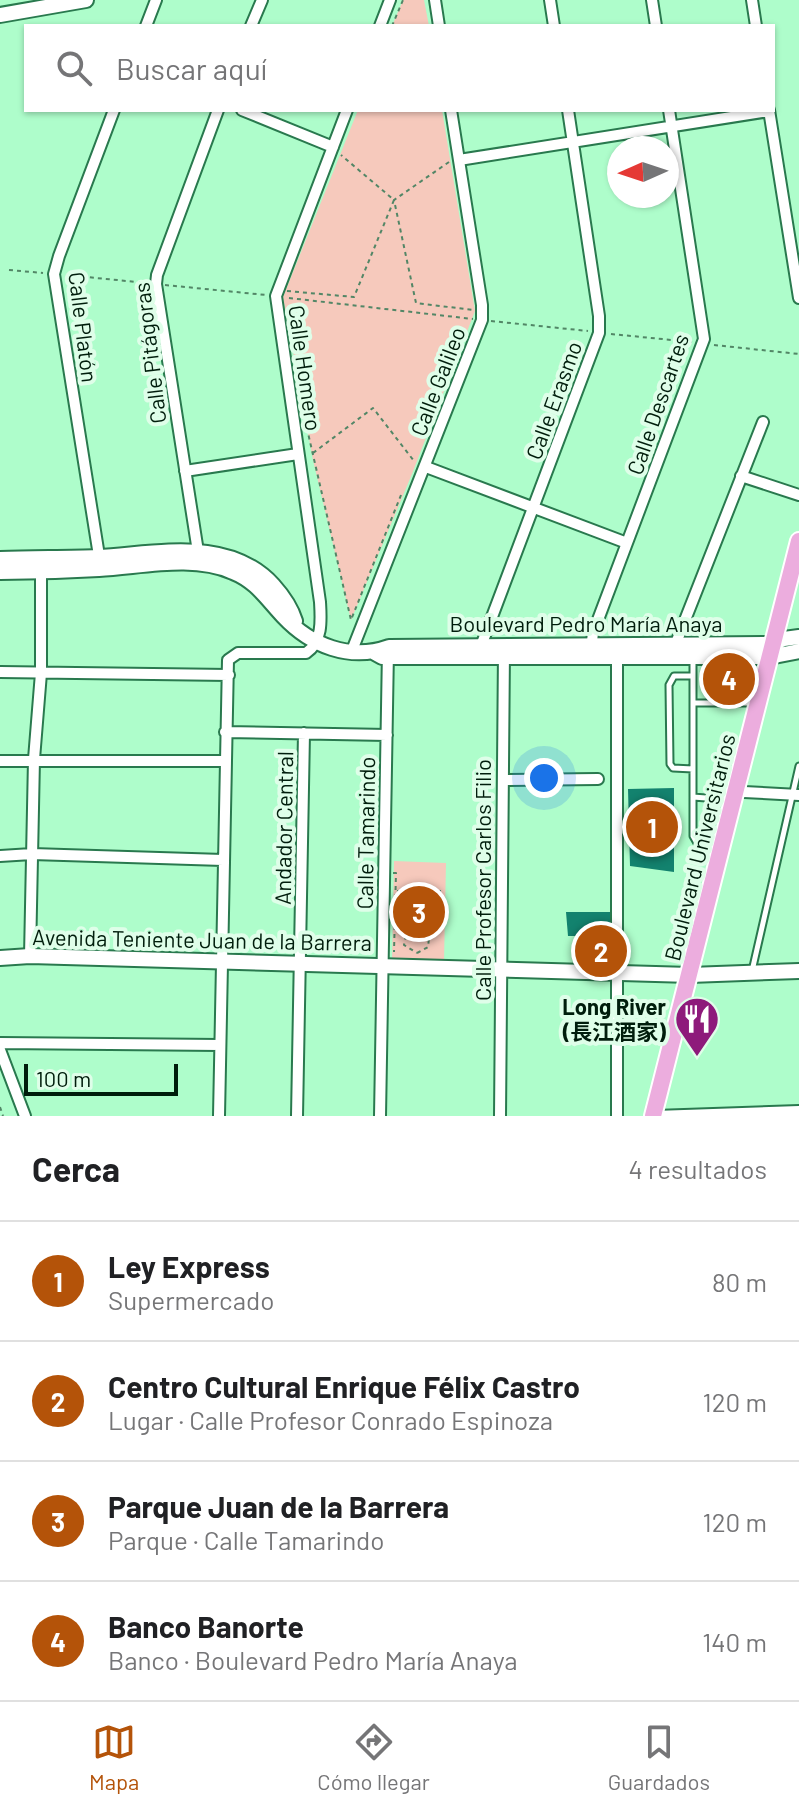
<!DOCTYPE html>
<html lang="es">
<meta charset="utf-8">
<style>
:root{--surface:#fff;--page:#f6f6f6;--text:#202124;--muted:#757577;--line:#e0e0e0;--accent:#b45309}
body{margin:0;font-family:Barlow,"Noto Sans SC",sans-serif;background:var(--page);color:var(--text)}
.compass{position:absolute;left:607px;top:136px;width:72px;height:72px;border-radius:50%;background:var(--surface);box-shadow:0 2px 6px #0004;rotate:267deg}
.scale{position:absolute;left:24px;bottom:20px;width:154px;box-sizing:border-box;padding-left:8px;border:4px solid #001d0c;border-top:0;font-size:22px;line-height:28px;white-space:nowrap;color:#001d0c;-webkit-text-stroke:6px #dffee9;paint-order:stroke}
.you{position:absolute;left:544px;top:778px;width:28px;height:28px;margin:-20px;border:6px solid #fff;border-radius:50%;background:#1a73e8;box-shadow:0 0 0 12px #1a73e833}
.badge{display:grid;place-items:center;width:52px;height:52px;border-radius:50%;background:var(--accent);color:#fff;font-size:26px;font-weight:700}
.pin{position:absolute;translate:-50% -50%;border:4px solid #fff;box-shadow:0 2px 8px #0006}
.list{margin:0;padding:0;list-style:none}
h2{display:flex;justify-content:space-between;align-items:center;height:104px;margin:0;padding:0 32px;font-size:34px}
h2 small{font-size:26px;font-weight:400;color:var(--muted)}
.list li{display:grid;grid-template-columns:52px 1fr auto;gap:24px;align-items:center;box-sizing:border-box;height:120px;padding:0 32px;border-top:2px solid var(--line)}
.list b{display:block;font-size:30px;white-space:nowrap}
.list p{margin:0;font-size:26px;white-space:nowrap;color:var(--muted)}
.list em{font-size:26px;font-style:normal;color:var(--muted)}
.icon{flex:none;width:44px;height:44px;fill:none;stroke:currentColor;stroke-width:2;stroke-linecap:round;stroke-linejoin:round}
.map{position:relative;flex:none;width:799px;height:1116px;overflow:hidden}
.search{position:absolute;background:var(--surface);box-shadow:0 2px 6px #0004;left:24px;right:24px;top:24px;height:88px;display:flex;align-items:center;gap:20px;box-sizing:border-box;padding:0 28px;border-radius:0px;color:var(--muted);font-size:30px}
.sheet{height:584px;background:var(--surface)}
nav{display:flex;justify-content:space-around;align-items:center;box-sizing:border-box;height:112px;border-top:2px solid var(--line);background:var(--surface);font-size:22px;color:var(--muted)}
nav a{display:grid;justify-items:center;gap:4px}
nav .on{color:var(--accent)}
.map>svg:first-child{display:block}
.green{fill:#f6c9bc}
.building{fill:#13826e}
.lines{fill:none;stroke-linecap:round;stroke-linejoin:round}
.lane-casing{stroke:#29794e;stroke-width:9}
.street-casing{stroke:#29794e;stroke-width:14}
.secondary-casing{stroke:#29794e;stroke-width:18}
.primary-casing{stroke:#fff;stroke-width:20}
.path{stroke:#528666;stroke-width:2;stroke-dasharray:4 4;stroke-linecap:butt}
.lane{stroke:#fff;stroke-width:5}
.street{stroke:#fff;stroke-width:10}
.secondary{stroke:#fff;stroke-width:14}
.primary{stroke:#ecadde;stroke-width:16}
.labels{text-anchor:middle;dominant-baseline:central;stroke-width:8;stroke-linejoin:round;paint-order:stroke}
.street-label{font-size:22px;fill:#001d0c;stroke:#dffee9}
.poi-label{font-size:22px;font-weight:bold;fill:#001d0c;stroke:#dffee9;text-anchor:end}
</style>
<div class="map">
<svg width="799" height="1116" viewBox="0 0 799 1116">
<rect width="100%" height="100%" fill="#aefdcb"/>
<path class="green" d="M403,0H424L429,26H392Z
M358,110H442L475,311L412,474L351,620L313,460L283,297Z
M394,861L446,863L444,962L392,963Z"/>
<path class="building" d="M709,658L753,659L742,700L710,699Z
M674,788V872L630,866L628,789Z
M566,912H612L613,967H589L590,936H568Z"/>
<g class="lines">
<g class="lane-casing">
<path id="lane" d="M693,658V836L697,843L720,849
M693,703H753
M693,769L673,768L670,764L669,685L674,676H693
M693,797L732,800
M752,971L799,766"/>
</g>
<g class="street-casing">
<path id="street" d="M435,0L439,26
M550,0L554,26
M652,0L656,26
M752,0L756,26
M146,26L156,0
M251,26L262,0
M380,26L390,0
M242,110L333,147
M769,110L799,298
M459,160L769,111
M426,467L627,543
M185,471L298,454
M741,476L799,495
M199,558L156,284L157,275L218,110
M100,562L54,274L59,256L114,110
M676,643L763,422
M481,646L599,333V316L568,110
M591,649L593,633L704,339L669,110
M351,653L482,320V305L451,110
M0,672L229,675
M225,732L387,735
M0,761H224
M504,780L598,779
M744,792L799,795
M0,856L32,854L223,860
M30,956L34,759L41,673V567
M0,1043L220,1045
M0,1050L25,1116
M219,1116L228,660L238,653H306C323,642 321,619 320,602L276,296L347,110
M297,1116L304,733
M380,1116L388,650
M500,1116L504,650
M617,1116V656
M655,1116L799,1111"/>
</g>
<g class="secondary-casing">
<path id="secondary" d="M0,15L86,0
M0,559C33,558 66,558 98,557C157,554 228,536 273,585C282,595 291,608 295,621
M0,572C33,572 66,571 99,569C141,567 192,554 233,572C256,581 267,599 283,616C311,646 350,661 389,647L773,644L784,639L799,637
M373,652L382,657H769L799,651
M0,958L30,956L690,975L799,971"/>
</g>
<g class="primary-casing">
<path id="primary" d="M653,1116L799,541"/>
</g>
<path class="path" d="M392,26L403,0
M449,162L394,200L416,303L473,310
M9,270L43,273
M66,275L147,283
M165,285L266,295
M287,291L354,297L394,200L341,155
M289,298L473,319
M491,321L588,331
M611,334L692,342
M714,345L799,354
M305,420L351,620L401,495
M313,453L373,408L414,461
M393,873H396L394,952
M397,891H441L440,921L397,920
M417,953L428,947L429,938L419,931L406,935L404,945L417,953
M0,1107L3,1116"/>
<use href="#lane" class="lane"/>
<use href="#street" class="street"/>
<use href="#secondary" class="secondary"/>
<use href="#primary" class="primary"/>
</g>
<defs>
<g id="restaurant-pin" transform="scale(2.3)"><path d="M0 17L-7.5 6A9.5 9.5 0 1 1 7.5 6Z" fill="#8e1a7b" stroke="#dffee9"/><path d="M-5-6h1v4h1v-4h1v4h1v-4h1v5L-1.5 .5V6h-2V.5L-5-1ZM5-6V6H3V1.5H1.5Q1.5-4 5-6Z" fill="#fff"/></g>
</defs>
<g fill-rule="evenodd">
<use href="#restaurant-pin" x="697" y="1019"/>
</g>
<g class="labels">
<g class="street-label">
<text transform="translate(84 327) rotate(83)">Calle Platón</text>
<text transform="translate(149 353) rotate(-97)">Calle Pitágoras</text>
<text transform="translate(306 368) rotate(82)">Calle Homero</text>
<text transform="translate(437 381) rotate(-69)">Calle Galileo</text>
<text transform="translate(553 400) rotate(-70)">Calle Erasmo</text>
<text transform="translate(657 404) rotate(-71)">Calle Descartes</text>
<text x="586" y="623">Boulevard Pedro María Anaya</text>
<text transform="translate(283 828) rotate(-89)">Andador Central</text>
<text transform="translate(365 833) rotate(-89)">Calle Tamarindo</text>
<text transform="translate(699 847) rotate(-76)">Boulevard Universitarios</text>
<text transform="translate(482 880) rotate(-90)">Calle Profesor Carlos Filio</text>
<text transform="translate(202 939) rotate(1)">Avenida Teniente Juan de la Barrera</text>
</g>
<g class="poi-label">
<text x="666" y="1006">Long River<tspan x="666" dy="25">(長江酒家)</tspan></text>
</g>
</g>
</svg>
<svg class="compass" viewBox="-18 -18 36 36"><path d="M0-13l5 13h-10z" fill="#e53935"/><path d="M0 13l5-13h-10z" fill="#757577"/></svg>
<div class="scale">100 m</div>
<div class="you"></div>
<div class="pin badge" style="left:652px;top:827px">1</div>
<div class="pin badge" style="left:601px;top:951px">2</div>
<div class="pin badge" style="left:419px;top:912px">3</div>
<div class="pin badge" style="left:729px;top:679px">4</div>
<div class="search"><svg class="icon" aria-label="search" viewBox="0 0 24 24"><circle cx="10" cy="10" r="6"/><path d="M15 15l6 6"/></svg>Buscar aquí</div>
</div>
<section class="sheet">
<h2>Cerca<small>4 resultados</small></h2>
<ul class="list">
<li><span class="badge">1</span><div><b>Ley Express</b><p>Supermercado</p></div><em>80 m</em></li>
<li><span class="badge">2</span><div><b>Centro Cultural Enrique Félix Castro</b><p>Lugar · Calle Profesor Conrado Espinoza</p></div><em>120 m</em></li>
<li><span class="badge">3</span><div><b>Parque Juan de la Barrera</b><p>Parque · Calle Tamarindo</p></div><em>120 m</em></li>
<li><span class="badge">4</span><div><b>Banco Banorte</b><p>Banco · Boulevard Pedro María Anaya</p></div><em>140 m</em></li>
</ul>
</section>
<nav>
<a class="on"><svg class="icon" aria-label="map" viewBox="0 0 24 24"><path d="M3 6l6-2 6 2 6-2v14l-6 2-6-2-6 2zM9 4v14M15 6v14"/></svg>Mapa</a>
<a><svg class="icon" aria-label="directions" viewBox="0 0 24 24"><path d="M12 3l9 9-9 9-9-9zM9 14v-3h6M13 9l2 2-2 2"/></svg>Cómo llegar</a>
<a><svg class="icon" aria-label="saved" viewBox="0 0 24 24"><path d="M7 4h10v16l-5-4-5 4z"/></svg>Guardados</a>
</nav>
